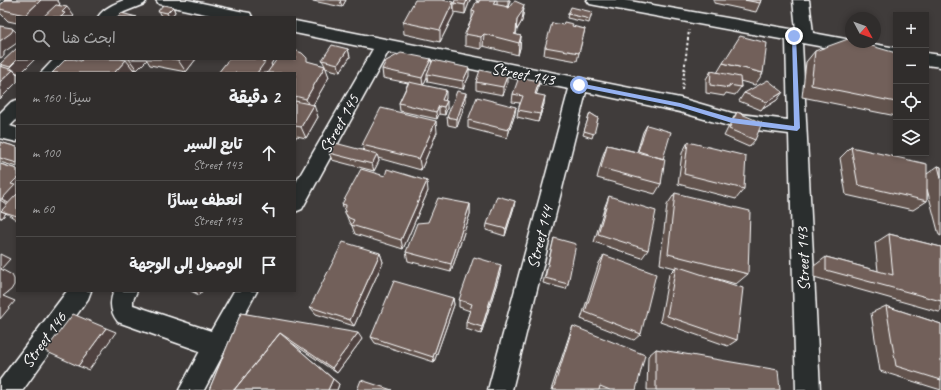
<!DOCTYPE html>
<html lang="ar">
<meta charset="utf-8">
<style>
:root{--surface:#302d2c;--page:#383534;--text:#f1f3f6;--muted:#a8a8a9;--line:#4b4948}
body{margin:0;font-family:Caveat,"Playpen Sans Arabic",sans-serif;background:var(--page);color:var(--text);direction:rtl}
.controls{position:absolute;right:12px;top:12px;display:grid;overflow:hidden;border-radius:0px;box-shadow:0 2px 6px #0003}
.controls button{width:36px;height:36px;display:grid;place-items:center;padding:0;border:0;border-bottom:1px solid var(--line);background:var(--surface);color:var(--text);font:20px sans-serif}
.compass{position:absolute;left:845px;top:12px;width:36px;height:36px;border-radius:50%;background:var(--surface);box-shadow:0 2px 6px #0003;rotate:131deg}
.stop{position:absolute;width:12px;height:12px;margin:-9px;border:3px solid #95b2f1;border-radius:50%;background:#fff}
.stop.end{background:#95b2f1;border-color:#fff;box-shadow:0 1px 4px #0008}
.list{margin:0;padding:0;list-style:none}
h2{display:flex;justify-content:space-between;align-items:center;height:52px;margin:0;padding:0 16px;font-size:17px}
h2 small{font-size:13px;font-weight:400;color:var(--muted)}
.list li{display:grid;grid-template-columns:26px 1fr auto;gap:12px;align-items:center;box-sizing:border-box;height:56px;padding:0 16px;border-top:1px solid var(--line)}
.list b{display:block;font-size:15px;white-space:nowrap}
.list p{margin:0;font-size:13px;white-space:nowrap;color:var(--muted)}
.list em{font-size:13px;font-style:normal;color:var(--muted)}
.icon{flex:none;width:22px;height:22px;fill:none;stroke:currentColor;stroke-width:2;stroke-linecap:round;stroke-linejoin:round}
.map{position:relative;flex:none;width:941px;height:390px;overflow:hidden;direction:ltr}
.search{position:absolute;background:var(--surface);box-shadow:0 2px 6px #0003;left:16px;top:16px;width:280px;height:44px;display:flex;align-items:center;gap:10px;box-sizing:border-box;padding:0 14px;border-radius:0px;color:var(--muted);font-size:15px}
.panel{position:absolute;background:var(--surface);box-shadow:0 2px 6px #0003;left:16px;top:72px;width:280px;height:220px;border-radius:0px;direction:rtl}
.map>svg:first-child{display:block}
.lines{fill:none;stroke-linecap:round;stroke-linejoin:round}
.minor-casing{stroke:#fff;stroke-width:3}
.path{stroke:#fff;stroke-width:2;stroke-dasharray:2.5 2.5;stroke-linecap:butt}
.minor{fill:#2a2d2e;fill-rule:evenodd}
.wall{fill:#62534d;stroke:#fff}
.shaded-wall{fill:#50433f;stroke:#fff}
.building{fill:#72605a;stroke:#fff}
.route{fill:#95b2f1}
.labels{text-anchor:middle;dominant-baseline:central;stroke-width:3;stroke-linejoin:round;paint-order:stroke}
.street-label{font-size:17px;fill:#fff;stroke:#2a2d2e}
</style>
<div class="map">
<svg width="941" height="390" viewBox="0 0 941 390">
<rect width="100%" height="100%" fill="#403c3b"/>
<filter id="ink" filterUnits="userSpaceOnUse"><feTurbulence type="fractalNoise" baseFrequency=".025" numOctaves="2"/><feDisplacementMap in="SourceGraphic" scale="8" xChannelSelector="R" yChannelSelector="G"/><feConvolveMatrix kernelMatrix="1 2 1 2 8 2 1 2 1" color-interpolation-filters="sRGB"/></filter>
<g filter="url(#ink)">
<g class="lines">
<g class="minor-casing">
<path id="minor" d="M0,0H11L5,7L0,8Z
M124,0H147L144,4L124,12L117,17H98C104,8 114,4 124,0Z
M156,0H188L244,12L250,13L252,17H219L164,5L159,4Z
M587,0H624L796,30L793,0H809L813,33L851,40V42H862L896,48V60L802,43L820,390H796L789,134L732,127L680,112L586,92L512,390H488L569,89L388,52L302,209L295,212V184L373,49L295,33V21L680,98L732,113L788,120L786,40L595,5L590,4Z
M926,53L941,55V67L926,65Z
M54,59H72L60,73H41Z
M17,100V119L10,126L17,128V142L0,138V113L11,102Z
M67,291H91L88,299L23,390H0V380Z
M114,291H137L133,300V305L211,331L234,291H257L204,390H179L200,351L118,322C110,312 109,302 114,291Z"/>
</g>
<path class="path" d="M682,90L689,30"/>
<use href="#minor" class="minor"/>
</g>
<path class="wall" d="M6,0H57L60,4L59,5L74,16L73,17H17V23L8,21L0,13V5Z
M312,0H346L342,7L313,1Z
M470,0L465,14L454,12V3Z
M476,0H510L508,7L506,6L509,8L524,9L522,21L517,30L516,35L521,36L520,48L518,55L483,46L481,49L465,46V34L472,18V11L479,2L476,1Z
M714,0H761L760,3L756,12L714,3Z
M173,7L175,12L171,17H166L161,16L158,11Z
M592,12L589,23L567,18L568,14Z
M454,14L440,42L404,34L403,22Z
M563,25L585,29L577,61L544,55L545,47Z
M348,49L350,57L340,72L325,68L329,77L313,105L318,117L306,138L297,136L295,139V73L229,59H274L271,64L272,66L308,62L325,66L322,60Z
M815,51L896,53V116L802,97L806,62Z
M17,59H35L21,73H17V82L0,99V66L3,67L0,65Z
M82,59H196L186,72L150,65L147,60L137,70L133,69L136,73L81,61Z
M431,59L432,64L469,76L463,89L428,82L427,77L423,85L446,98L445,100L447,108L445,115L439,114L437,119L400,111L399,103L408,83L383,78L382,69Z
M723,63L763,73L755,85L740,81L741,87L735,95L726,93L724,96L706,93V79L711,71L717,73Z
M476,82L507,84L503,95L476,90Z
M538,89L536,94L544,104L538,122L517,117L518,110L520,103L512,102L513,94Z
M744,93L777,100L761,110L739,101Z
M466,101L457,127L448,125L447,117Z
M737,112L755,140L749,147L724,136L732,120Z
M590,113L598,118L592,138L583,135Z
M515,114L507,138L468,128V120Z
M647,125L663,159L661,184L655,194L597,178L603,155L607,145L637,152L643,132Z
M437,132L421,170L378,158L379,161L374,171L332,160L329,153L364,151L362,145Z
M0,142L17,147V167L0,162Z
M688,142L744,189L736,199L678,184L682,153Z
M851,147L927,174L938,166L941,167V236L939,235L927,189V201L913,210L846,195L840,158Z
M0,164L17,169V220L6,213L2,218H0Z
M428,191L403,249L355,234L352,226L349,222L342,204Z
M675,193L748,274L736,284L707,276L737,340L728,346L660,322L669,274L675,268L660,264L667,205Z
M609,196L648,250L642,258L594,242L605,206Z
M470,204V214L451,272L408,261L406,252L428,222Z
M514,207L505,236L486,230L487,224Z
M889,234L941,247V311L939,312L814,277V266L826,257L878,271L875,243Z
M554,238L568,284L566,289L543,283Z
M380,253L383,262L354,326L316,314L310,307Z
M604,255L641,334L634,340L581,319L599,263Z
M500,273L481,334L466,329V322L470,311L459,307V300Z
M191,291H202L199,295Z
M453,298L454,305L434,362L375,343L371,337Z
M886,306L941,324V390L880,371L871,313Z
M241,313L362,339L337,373L289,341L339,384L337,390H209Z
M573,326L636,390H551L570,333Z
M656,349L780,390H647L648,356Z"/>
<path class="shaded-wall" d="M41,0H57L60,4L47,17H26L25,15Z
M340,0H346L342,7Z
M467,0H470L465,14V5Z
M495,0H497V6L493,4Z
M508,0H510L508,7Z
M453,2L454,14L440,42V30Z
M524,5L522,21L516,31L517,19Z
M67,7L74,16L73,17H61L62,12Z
M173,7L175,12L171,17H169L167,13Z
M12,28L17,33V43L4,52V56L0,58V41Z
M484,34L483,46L481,49V37Z
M521,36L520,48L518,55L519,43Z
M348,49L350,57L340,72L338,64Z
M18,59H35L21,73H17L10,67Z
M129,59H146L147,60L137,70Z
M179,59H196L186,72L178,60Z
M264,59H274L271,64L272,66L270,73H257Z
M431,59L432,67L427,74V77L423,86L422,78Z
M126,60L136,73H114Z
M325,66L329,77L310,110L306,99Z
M469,68V76L463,89V81Z
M13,70L17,74V82L0,99V82Z
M507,76V84L503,95V87Z
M539,81L538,89L534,102L535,94Z
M446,90V98L443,107L442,100Z
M783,92L777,100L761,110L767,102Z
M466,93V101L457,127V119Z
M545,96L544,104L538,122L540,114Z
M447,101V108L445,115L444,107Z
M314,105L318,117L306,138L301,127Z
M439,106V114L437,119L436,112Z
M516,107L515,114L507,138L508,130Z
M436,121L437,132L421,170L419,159Z
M377,154L379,161L374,171L372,164Z
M17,178V209L2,199L11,184Z
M427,181L428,191L403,249L401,240Z
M0,200L11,207L1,211L6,213L2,218L0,217Z
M515,201L514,207L505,236L506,229Z
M470,204V214L451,272V264Z
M380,253L383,262L354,326L350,320Z
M0,254L10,259L1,269L12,275L14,279V285L11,290L3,296L15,301L0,319Z
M501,265L500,273L481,334L482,327Z
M194,291H202L199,295Z
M453,298L454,305L434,362L433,357Z
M106,328L116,332L89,370L78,366Z
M358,333L362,339L337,373L332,368Z
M333,379L339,384L337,390H328Z"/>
<path class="building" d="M6,0H41L25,15L0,9V5Z
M415,0H442L453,2L440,30L403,22Z
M455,0H467L465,5L454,3Z
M480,0H495L493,4L504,6L509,8L513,2L515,1L524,5L522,9H524L517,19L516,33L514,34L521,36L519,43L484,34L481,37L465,34L475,12L472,11L476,2L478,3Z
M744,0H761L760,3Z
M56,5L67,7L62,12L65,13L61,17H43Z
M163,5L173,7L167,13L158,11Z
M571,7L592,12L590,19L568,14Z
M121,13L137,17H117Z
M564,22L573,24L572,26L585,29L579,53L545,47L552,23L563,25Z
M0,26L12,28L13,30L11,33L0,41Z
M740,36L767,43L763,73L723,63Z
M848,39L851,40V42H858L896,53V102L811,85L815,51Z
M332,45L348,49L338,64L322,60Z
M17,48V59H18L10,67L0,64Z
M297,51L302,53L307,58V61L325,66L306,99L295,96V73H267L277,59H295V52Z
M401,53L431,59L422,78L382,69L386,61Z
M66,59H74L81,61L82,59H120L126,60L114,73H52Z
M171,59H179L178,60Z
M229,59H264L262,61L265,62L257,73H218Z
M433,60L469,68L463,81L427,74Z
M0,66L13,70L0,82Z
M480,70L507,76L503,87L476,82Z
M711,71L740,77L741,87L729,85V88L710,85Z
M519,77L539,81L535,94L545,96L540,114L518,110L523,96L513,94Z
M768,80L783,92L767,102L744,93Z
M409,82L446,90L442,100L447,101L444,107L439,106L436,112L399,103Z
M457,91L466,93L457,119L447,117Z
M477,97L516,107L508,130L468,120Z
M295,101L314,105L301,127L295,126Z
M381,108L436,121L419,159L362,145Z
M737,112L762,123L755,140L729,129Z
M590,113L598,118L594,134L584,131Z
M647,125L671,132L663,159L638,151Z
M0,142L17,147V163L0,158Z
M688,142L746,156L744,189L684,174Z
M335,143L377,154L372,164L329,153Z
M607,145L665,159L661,184L601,168Z
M851,147L927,164V201L858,185Z
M0,164L17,169V178L11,184L15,185L2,199H0Z
M938,166L941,167V178Z
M361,169L385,176L387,169L427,181L401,240L351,225L354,220L349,218L345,213L346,205L342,204Z
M675,193L750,211L748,274L668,254Z
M17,194V216L1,211Z
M497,196L515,201L506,229L487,224Z
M609,196L656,211L648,250L598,234Z
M438,198L470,204L451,264L406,252L417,223L428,222Z
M889,234L941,247V301L826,270V257L893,275Z
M554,238L576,244L568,284L545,278Z
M343,242L380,253L350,320L310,307Z
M604,255L656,274L641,334L585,312Z
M474,257L501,265L482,327L466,322L472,304L459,300Z
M676,266L743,288L737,340L667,316Z
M394,281L453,298L433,357L371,337Z
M886,306L941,324V380L896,366Z
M241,313L358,333L332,368L280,333L234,390H209Z
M73,314L106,328L78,366L45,351Z
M573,326L645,355L636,390H610L600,386L599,390H553Z
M280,333L333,379L328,390H234Z
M656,349L778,370L780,390H656Z
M361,380L392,390H357Z"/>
</g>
<path class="route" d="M792,35L796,36L800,128L797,131L732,123L680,107L579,87L576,85L579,83L680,103L732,118L794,126Z"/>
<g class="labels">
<g class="street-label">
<text transform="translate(523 74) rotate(11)">Street 143</text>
<text transform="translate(339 124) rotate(-61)">Street 145</text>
<text transform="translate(540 237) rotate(-76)">Street 144</text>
<text transform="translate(803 259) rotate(-92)">Street 143</text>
<text transform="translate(44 340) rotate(-54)">Street 146</text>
</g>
</g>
</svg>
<div class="controls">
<button>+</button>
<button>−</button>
<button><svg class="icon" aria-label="locate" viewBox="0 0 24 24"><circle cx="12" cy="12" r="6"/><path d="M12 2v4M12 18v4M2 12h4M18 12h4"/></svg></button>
<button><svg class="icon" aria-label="layers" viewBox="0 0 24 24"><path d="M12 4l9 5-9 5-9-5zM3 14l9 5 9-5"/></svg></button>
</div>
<svg class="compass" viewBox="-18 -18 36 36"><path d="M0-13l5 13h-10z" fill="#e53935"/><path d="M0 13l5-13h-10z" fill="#a8a8a9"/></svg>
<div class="stop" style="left:579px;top:85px"></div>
<div class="stop end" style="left:794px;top:36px"></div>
<div class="search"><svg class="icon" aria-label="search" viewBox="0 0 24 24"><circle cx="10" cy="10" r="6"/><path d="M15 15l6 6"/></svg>ابحث هنا</div>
<section class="panel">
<h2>2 دقيقة<small>سيرًا · 160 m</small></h2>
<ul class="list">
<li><svg class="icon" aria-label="ahead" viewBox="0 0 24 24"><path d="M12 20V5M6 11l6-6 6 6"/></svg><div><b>تابع السير</b><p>Street 143</p></div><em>100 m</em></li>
<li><svg class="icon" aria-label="left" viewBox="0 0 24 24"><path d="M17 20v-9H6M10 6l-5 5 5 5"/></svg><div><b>انعطف يسارًا</b><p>Street 143</p></div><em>60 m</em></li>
<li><svg class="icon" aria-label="arrive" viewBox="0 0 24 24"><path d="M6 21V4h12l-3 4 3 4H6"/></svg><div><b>الوصول إلى الوجهة</b></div></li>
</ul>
</section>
</div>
